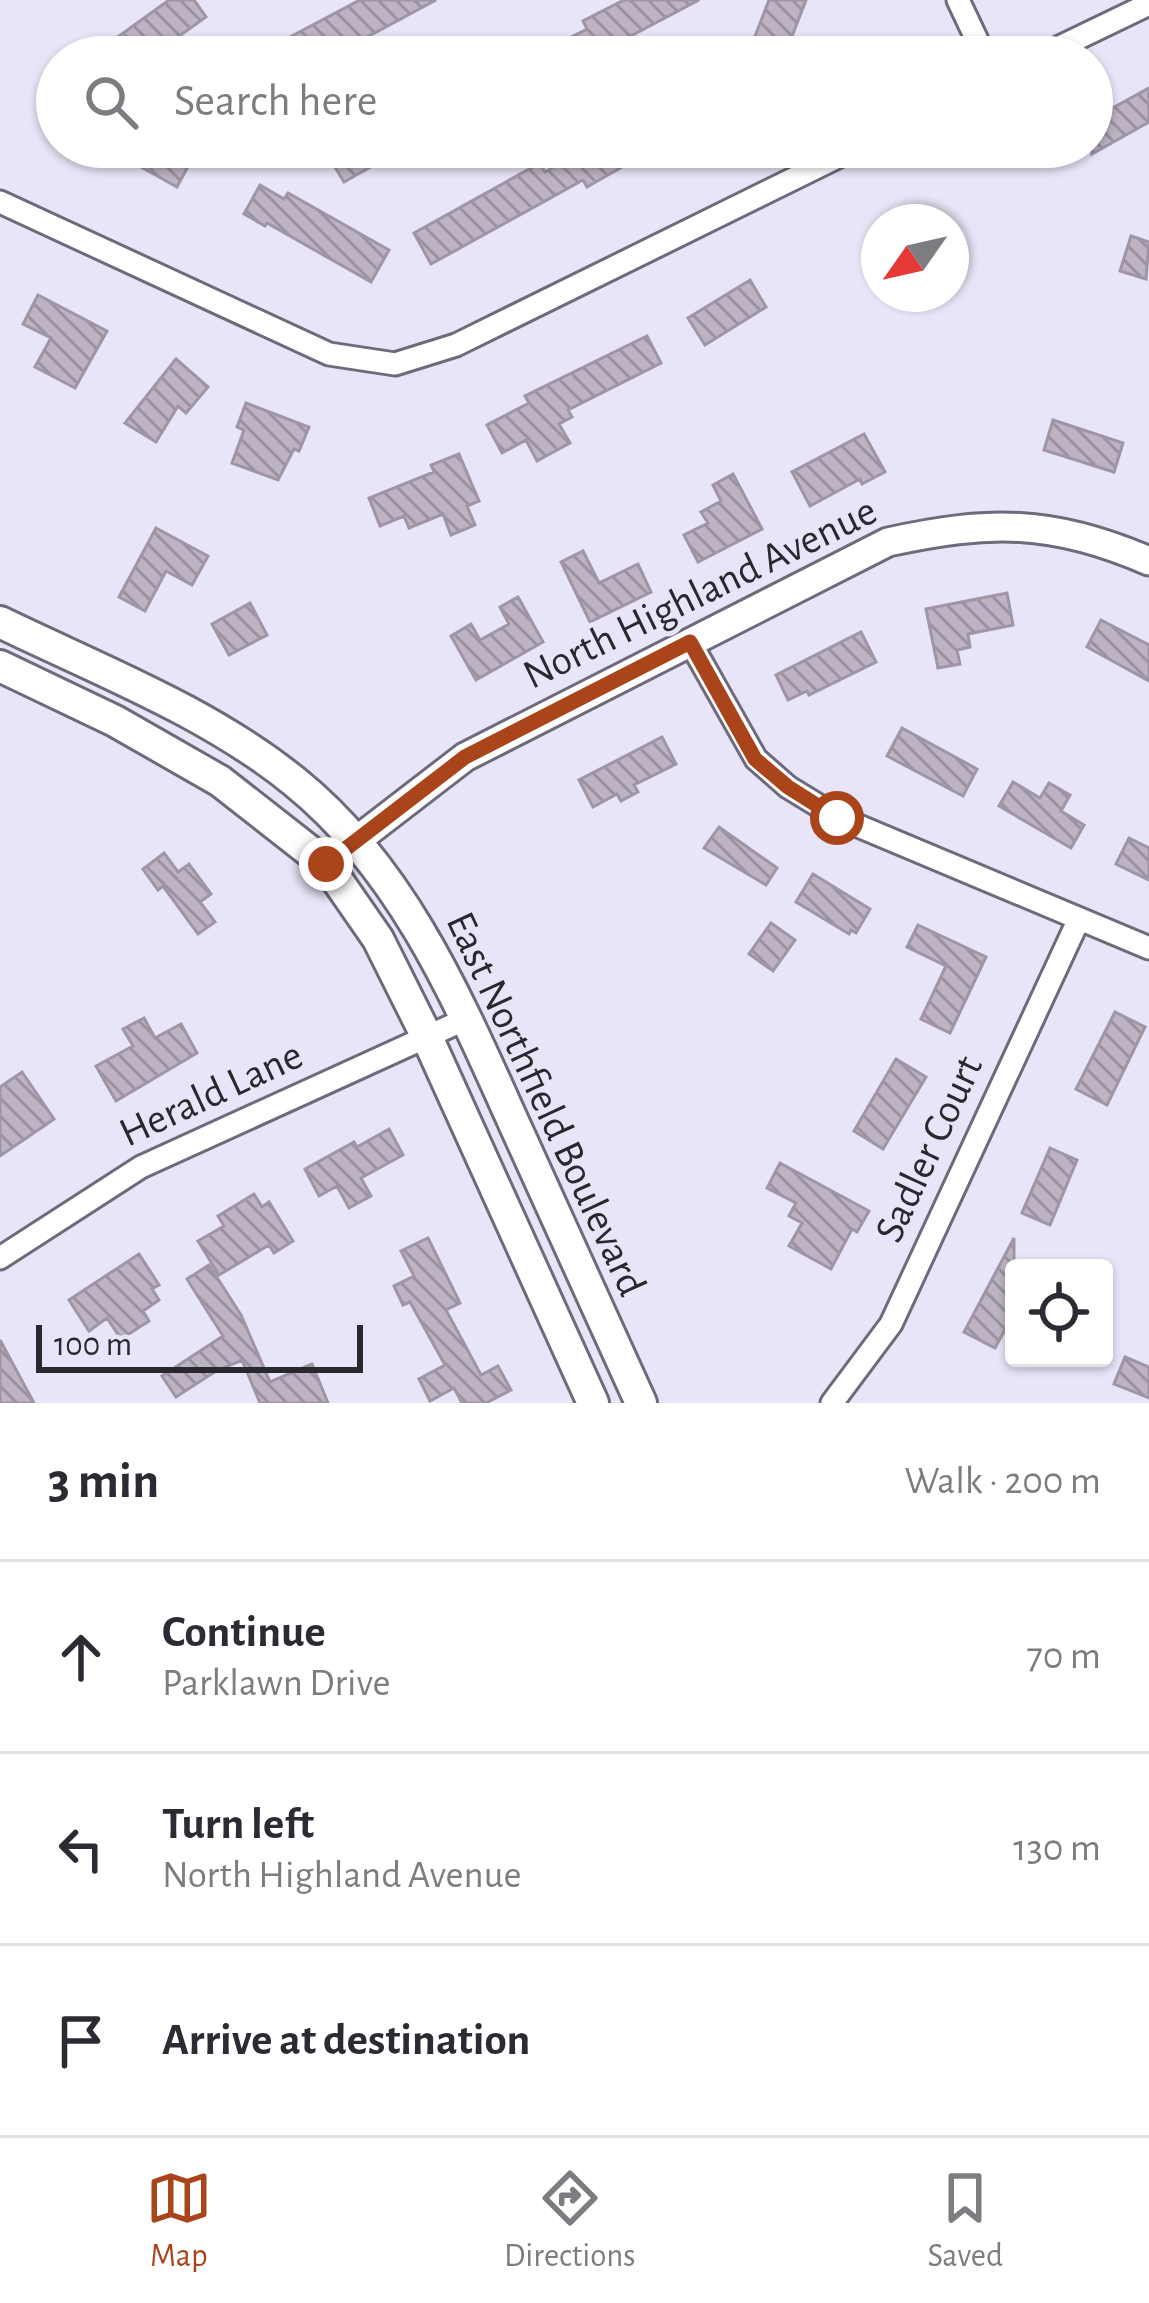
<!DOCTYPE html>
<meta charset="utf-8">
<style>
:root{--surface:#fff;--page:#f7f7f7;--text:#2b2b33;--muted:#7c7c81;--line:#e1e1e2;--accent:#aa441a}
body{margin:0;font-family:"Alegreya Sans",sans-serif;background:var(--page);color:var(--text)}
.controls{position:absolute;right:36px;bottom:36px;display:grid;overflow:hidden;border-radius:12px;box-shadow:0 3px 9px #0004}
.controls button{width:108px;height:108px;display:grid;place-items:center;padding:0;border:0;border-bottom:3px solid var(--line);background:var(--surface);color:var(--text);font:60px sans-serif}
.compass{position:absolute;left:861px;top:204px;width:108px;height:108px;border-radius:50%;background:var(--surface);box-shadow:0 3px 9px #0004;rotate:236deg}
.scale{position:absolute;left:36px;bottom:30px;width:327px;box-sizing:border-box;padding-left:12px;border:6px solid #2a282f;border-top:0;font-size:33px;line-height:42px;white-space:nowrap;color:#2a282f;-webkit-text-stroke:9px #e7e5f7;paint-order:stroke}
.stop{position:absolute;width:36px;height:36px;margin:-27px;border:9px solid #aa441a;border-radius:50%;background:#fff}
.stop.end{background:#aa441a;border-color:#fff;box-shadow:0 3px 12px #0008}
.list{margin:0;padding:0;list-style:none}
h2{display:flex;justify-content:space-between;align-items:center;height:156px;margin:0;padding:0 48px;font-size:51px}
h2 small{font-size:39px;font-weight:400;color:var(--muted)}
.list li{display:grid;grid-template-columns:78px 1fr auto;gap:36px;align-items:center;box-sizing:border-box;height:192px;padding:0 48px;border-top:3px solid var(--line)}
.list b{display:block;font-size:45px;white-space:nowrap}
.list p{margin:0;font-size:39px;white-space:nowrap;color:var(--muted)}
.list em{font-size:39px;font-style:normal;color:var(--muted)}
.icon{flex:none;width:66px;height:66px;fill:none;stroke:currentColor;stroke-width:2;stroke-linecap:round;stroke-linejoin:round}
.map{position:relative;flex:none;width:1149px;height:1403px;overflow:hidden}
.search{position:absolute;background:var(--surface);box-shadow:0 3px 9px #0004;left:36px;right:36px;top:36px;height:132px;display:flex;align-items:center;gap:30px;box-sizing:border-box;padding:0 42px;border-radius:66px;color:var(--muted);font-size:45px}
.sheet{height:732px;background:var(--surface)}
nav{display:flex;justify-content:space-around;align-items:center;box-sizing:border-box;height:168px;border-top:3px solid var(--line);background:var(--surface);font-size:33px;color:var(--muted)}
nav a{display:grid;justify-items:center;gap:6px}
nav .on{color:var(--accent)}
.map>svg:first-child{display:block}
.building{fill:url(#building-back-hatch);stroke:#9f95a5;stroke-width:3}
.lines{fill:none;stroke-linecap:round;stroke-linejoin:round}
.minor-casing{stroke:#6d6b7b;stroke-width:27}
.tertiary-casing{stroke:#6d6b7b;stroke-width:33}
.secondary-casing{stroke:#6d6b7b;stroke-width:36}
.minor{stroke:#fff;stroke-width:21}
.tertiary{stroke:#fff;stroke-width:27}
.secondary{stroke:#fff;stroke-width:30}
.route{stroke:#aa441a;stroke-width:15}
.labels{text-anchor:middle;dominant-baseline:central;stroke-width:10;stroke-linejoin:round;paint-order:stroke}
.street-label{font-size:42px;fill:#2a282f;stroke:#e7e5f7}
</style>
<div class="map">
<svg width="1149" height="1403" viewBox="0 0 1149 1403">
<defs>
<pattern id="building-back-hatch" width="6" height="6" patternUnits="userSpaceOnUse" patternTransform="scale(3)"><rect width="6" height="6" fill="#beb3c3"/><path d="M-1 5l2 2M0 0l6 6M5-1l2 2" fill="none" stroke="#9b929f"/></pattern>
</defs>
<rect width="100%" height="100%" fill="#e7e5f7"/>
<path class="building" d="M169,0H194L206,17L150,57H90Z
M360,0H436L330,57H296L286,39Z
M624,0H699L591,57H532L587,29L583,21Z
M769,0H806L784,57H747Z
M1092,83L1107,111L1149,88V122L1092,154Z
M105,147H175L193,157L177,187Z
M323,147H406L344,182Z
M588,147H657L587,187L583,180L431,264L414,233L540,163L545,172Z
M260,185L284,199L288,193L389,250L371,282L267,223L265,226L244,214Z
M1131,236L1149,242L1146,279L1120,271Z
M750,280L766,307L705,345L688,318Z
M38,295L107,331L75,388L35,367L51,338L23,324Z
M647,336L661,363L568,410L572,417L559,424L570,443L537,461L526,440L502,453L487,425L529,403L525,396Z
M176,359L208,387L186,413L178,406L156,442L125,423Z
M246,403L309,427L299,451L294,449L278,480L232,463L244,430L237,427Z
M1053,420L1123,443L1114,472L1044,450Z
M864,434L885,472L862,484L860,479L810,506L792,472Z
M459,454L479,501L467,506L475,525L451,535L443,514L409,528L404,516L380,526L369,498L434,472L431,465Z
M733,474L762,529L698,562L684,535L708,523L701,512L721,501L713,485Z
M156,528L208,556L192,585L166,571L145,611L119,597Z
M583,551L599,583L638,564L651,592L590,622L561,562Z
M1007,593L1013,625L968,634L970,647L957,650L960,664L938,668L926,609Z
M518,597L543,642L476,680L451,636L471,624L480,640L509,624L500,607Z
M250,603L267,635L229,655L212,624Z
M1101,620L1149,645V681L1087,647Z
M861,632L876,662L809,695L807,691L788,700L776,675Z
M902,728L977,769L963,796L887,756Z
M662,737L676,764L634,785L638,792L621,801L617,794L593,807L579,780Z
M1013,782L1040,798L1049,783L1070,795L1061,811L1084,825L1071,848L999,806Z
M719,827L777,868L766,885L704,848Z
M1129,838L1149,848V880L1116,864Z
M164,853L178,872L189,864L211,894L200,902L215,922L198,934L163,886L158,890L143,869Z
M813,874L870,909L856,933L851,930L849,934L796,902Z
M771,923L795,940L773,971L749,954Z
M918,925L986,957L950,1033L921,1019L946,966L907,947Z
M1115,1012L1145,1027L1107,1105L1076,1089Z
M144,1018L155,1038L181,1024L197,1053L116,1101L96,1066L133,1046L123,1029Z
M896,1059L926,1077L883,1149L854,1131Z
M22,1072L54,1119L0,1156V1087Z
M389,1129L403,1155L361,1178L371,1196L349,1208L337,1186L319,1196L305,1169L354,1142L357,1147Z
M1050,1148L1077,1160L1050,1225L1022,1213Z
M780,1163L869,1211L857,1232L852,1229L831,1269L789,1246L802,1223L789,1216L796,1203L767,1188Z
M254,1194L262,1207L269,1202L293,1241L274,1253L269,1245L219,1275L198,1241L224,1226L218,1216Z
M428,1238L460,1303L446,1310L481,1375L498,1366L511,1390L486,1403H462L454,1388L430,1401L419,1379L445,1365L410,1302L403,1305L394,1286L414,1276L401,1251Z
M1014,1238V1313L995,1348L964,1332Z
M139,1254L159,1285L152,1289L159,1300L143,1311L149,1321L121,1339L107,1318L89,1331L69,1300Z
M209,1265L241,1315L270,1382L312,1364L328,1403H260L242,1360L216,1371L176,1397L162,1376L223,1336L187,1279Z
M0,1340L34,1403H0Z
M1125,1357L1149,1367V1398L1114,1384Z"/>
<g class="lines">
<g class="minor-casing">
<path id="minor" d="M958,0L985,57
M1039,57L1149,4
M0,202L329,354L395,364L456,345L858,147
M690,642L756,759L788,787L837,817L1149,948
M0,1258L141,1167L466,1019
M832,1403L891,1324L1079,919"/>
</g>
<g class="tertiary-casing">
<path id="tertiary" d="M326,864L465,757L888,542C989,520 1052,519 1149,561"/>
</g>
<g class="secondary-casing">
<path id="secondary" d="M0,622C99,670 209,712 295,782C405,871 460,1004 517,1130C558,1221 599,1312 641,1403
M0,666L115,721L220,781L326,864L378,939L427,1037L593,1403"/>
</g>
<use href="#minor" class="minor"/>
<use href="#tertiary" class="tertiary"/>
<use href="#secondary" class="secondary"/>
</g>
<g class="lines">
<path class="route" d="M326,864L465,757L690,642L755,759L788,787L837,818"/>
</g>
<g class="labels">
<g class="street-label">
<text transform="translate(700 593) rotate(-26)">North Highland Avenue</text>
<text transform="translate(211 1094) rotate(-25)">Herald Lane</text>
<text transform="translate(546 1104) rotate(65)">East Northfield Boulevard</text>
<text transform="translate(929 1149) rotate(-65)">Sadler Court</text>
</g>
</g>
</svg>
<div class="controls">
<button><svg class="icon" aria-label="locate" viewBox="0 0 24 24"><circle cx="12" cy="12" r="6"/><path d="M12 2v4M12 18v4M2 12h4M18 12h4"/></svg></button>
</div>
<svg class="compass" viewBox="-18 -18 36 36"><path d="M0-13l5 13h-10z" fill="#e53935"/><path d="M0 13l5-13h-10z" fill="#7c7c81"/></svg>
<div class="scale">100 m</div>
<div class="stop" style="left:837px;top:818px"></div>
<div class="stop end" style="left:326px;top:864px"></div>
<div class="search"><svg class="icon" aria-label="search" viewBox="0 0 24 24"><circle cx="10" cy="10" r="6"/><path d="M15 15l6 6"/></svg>Search here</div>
</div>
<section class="sheet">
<h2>3 min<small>Walk · 200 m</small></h2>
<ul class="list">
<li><svg class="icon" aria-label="ahead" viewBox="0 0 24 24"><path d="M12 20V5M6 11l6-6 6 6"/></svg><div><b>Continue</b><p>Parklawn Drive</p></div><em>70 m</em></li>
<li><svg class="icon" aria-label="left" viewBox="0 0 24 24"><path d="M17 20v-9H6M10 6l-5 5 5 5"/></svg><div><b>Turn left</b><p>North Highland Avenue</p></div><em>130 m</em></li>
<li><svg class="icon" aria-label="arrive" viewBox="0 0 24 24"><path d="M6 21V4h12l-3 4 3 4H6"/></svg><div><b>Arrive at destination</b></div></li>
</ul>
</section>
<nav>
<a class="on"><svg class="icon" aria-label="map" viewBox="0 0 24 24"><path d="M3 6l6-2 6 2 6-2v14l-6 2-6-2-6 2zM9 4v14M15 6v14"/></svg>Map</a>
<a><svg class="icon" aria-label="directions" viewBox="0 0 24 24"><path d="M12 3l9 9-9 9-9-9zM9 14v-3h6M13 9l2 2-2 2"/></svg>Directions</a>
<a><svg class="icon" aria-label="saved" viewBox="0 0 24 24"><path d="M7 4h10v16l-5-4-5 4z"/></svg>Saved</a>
</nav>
